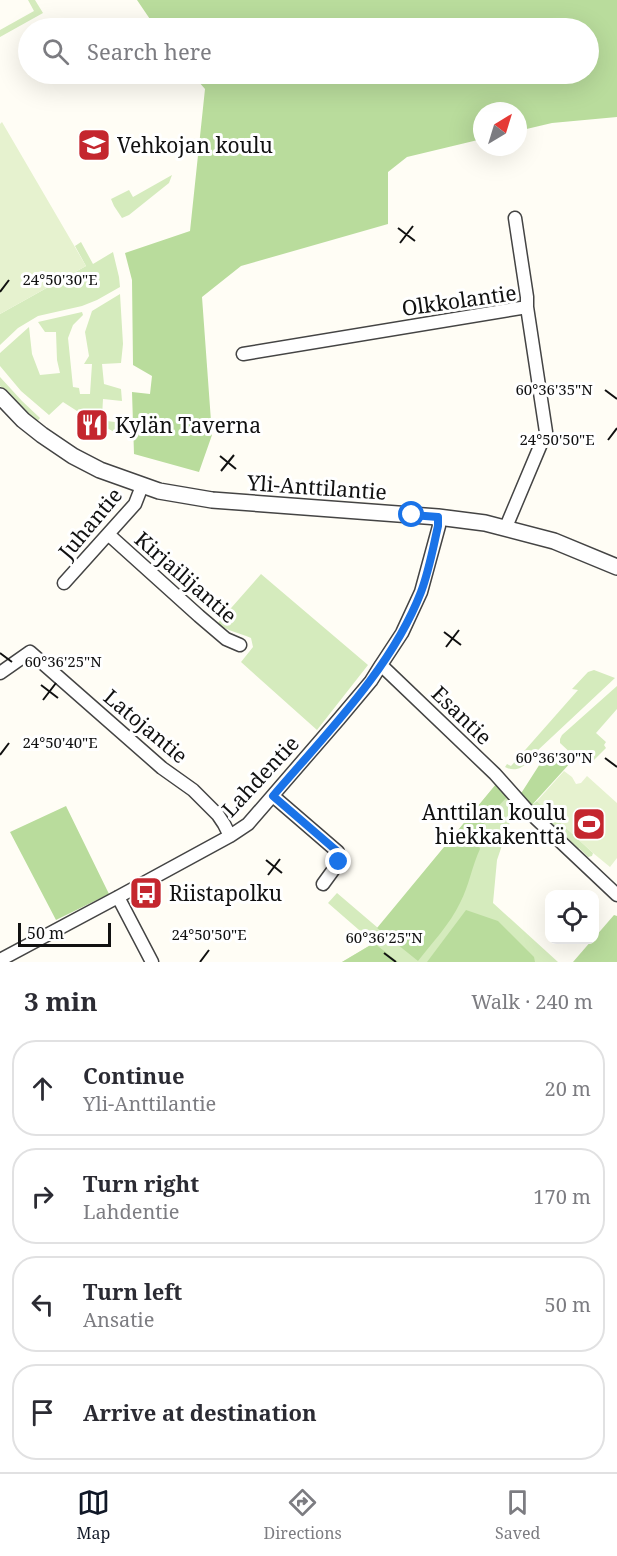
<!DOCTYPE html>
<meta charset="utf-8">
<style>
:root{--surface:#fff;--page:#f2f2f3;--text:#2b2b33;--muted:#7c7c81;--line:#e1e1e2;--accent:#111827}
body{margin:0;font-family:"Noto Serif",serif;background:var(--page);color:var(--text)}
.controls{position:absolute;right:18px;bottom:18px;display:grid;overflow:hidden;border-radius:12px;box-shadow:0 6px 24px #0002}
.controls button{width:54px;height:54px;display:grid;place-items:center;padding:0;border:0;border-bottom:2px solid var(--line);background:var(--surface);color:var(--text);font:30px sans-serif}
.compass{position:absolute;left:473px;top:102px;width:54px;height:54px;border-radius:50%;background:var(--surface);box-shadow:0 6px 24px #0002;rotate:38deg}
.scale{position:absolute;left:18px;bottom:15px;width:93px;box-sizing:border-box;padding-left:6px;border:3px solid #111;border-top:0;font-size:16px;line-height:21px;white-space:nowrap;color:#111;-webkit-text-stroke:4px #fff;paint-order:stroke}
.stop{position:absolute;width:18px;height:18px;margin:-14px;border:4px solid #1a73e8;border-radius:50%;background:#fff}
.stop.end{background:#1a73e8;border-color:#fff;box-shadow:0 2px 6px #0008}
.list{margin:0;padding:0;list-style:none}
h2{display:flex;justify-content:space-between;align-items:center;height:78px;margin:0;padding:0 24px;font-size:26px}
h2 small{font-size:20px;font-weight:400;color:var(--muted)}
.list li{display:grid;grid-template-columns:39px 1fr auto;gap:18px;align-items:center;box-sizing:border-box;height:96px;margin:0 12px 12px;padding:0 12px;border:2px solid var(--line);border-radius:24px}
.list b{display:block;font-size:22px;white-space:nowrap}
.list p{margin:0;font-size:20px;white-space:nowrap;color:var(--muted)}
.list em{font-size:20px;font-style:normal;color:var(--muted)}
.icon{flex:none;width:33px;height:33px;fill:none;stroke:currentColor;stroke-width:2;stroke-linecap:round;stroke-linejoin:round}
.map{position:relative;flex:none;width:617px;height:962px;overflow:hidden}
.search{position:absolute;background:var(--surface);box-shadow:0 6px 24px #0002;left:18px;right:18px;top:18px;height:66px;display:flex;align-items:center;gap:15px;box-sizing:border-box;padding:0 21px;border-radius:33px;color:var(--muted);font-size:22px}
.sheet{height:510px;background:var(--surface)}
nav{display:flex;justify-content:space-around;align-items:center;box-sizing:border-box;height:84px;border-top:2px solid var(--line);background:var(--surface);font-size:16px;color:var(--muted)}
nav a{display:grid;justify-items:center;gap:3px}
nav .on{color:var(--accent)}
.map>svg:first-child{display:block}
.green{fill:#d5ebbd}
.forest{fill:#b9dc9c}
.pitch{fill:#e6f2cf}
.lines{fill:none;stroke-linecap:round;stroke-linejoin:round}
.minor-casing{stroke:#444;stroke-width:15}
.tertiary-casing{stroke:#444;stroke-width:18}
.minor{stroke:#fff;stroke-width:12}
.tertiary{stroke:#fff;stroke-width:15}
.route{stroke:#1a73e8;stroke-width:8}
.ticks{fill:none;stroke:#111;stroke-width:2}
.labels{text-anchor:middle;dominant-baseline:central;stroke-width:6;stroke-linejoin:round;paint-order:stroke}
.poi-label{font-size:21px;fill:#111;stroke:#fff;text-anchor:start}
.street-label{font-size:21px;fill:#111;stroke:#fff}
.ticks-label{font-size:15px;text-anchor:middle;fill:#111;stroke:#fff;stroke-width:6;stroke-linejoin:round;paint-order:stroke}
</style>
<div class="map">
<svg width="617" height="962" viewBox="0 0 617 962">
<rect width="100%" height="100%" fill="#fffdf5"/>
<path class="green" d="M28,0H35L43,13L0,37V30L34,11Z
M172,175L169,183L129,215L122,218L114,206L111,199L129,190L133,197Z
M81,242L93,264L113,252L119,277L120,287L97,300L82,306L38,316L18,328L0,345V314L86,266L75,246Z
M120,294L123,344L121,363L102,364L104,384L121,389L122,401L103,399L102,417L107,421L122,423V436L103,426L104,424L79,409L77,411L63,402L49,415L21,391L0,366V353L29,327L32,354L40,375L60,373L57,360L56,332H45L38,322L82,312L83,315L73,325L68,338L73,387L79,388L80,394H90L92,364H84L89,356L85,332L92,311Z
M0,377L22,401L40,418L37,422L18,405L0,386Z
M261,574L368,665L317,730L241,662L253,647L251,638C240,633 228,631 217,624Z
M594,670L615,678L537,751C529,761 520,775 505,767L507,764L511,766L578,690L572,689L588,672Z
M617,686V709L596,733L606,742L604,745L606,748L589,765L578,755L575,757L560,743V739L562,735Z
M497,783L516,804L497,860L493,903L558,962H342L374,943L328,903L337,893L378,928Z
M537,801L593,853L592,856L588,857L579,848L575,851L531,806Z"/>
<path class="forest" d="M137,0H617V117L552,123L518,131V111H482V139L407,157L388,172V224L241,266L202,297L212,435L199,472L134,454L132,392L150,394L152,376L133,365L132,280L125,253L190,231L205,89L192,74H588V28H156Z
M550,751H556L572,761L531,806L520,795L545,756Z
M497,783L508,796L489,816L476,837L480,849C472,866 469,886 460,903C450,924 432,943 418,961L377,928Z
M66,806L109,894L56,920L10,832Z
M466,910L498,921L534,957L535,962H427Z
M614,915L617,916V962H573L592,940L594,939L595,937Z
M374,943L398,962H342Z"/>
<path class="pitch" d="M2,122L86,266L0,314V124Z
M564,771L572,777L576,784L581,783L587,776L617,803V858L610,867L593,853L537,801Z"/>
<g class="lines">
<g class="minor-casing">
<path id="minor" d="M515,218L527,297V307
M243,354L527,307L546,432L506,527
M108,534L199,616L226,639L240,645
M64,583L135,504L142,486
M381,665L495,774L528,811L617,895
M0,673L30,652L162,768L193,790L218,815L224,824L230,836
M273,796L338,852L339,862L323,884
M118,897L152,962
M0,960L118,897L230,836L248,824L339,719L371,681L381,665L402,633L421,592L439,526L438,517"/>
</g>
<g class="tertiary-casing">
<path id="tertiary" d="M0,396L23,420L42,435L73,456L100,470L159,491L212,500L438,517L485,523L554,541L617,567"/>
</g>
<use href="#minor" class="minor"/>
<use href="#tertiary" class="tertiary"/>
</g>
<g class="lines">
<path class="route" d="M339,862L338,852L273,796C325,735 392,668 421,592C429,571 433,548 438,526V517L412,515"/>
</g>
<path class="ticks" d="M398,228L415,241M400,243L413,226M0,292L9,280M605,390L617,399M608,440L617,428M220,456L236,469M221,471L234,455M444,632L461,645M446,647L459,630M0,653L12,662M41,685L58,698M43,700L56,683M0,755L9,743M605,758L617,767M266,860L282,873M268,875L280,859M384,953L396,962M200,962L209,950"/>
<defs>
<g id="school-square" transform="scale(1.725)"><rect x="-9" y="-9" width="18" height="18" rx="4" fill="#c4262e" stroke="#fff"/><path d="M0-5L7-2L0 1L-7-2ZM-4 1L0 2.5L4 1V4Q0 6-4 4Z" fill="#fff"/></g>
<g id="restaurant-square" transform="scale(1.725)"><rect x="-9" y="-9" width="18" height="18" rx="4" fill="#c4262e" stroke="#fff"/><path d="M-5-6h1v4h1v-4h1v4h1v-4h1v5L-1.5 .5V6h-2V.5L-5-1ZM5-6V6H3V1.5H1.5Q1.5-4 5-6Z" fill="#fff"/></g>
<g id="stadium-square" transform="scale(1.725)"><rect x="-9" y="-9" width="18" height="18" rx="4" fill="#c4262e" stroke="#fff"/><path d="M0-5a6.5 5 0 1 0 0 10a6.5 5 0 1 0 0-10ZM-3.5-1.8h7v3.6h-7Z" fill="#fff"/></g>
<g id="bus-square" transform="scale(1.725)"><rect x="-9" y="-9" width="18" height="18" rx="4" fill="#c4262e" stroke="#fff"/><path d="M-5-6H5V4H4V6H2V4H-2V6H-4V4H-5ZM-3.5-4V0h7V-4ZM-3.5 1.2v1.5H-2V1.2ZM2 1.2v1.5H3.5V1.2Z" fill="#fff"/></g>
</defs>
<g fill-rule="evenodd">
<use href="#school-square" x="94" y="145"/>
<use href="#restaurant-square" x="92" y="425"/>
<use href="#stadium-square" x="589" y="824"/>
<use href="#bus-square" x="146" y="893"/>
</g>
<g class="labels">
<g class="poi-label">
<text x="117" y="145">Vehkojan koulu</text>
<text x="115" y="425">Kylän Taverna</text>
<text x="566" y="812" text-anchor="end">Anttilan koulu<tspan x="566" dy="24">hiekkakenttä</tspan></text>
<text x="169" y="893">Riistapolku</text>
</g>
<g class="street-label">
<text transform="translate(459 300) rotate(-8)">Olkkolantie</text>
<text transform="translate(317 487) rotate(4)">Yli-Anttilantie</text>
<text transform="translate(90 523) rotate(-50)">Juhantie</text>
<text transform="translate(186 577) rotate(41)">Kirjailijantie</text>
<text transform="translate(462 715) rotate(44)">Esantie</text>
<text transform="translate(146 726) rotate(40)">Latojantie</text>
<text transform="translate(260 776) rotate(-47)">Lahdentie</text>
</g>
</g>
<g class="ticks-label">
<text x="60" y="285">24°50'30"E</text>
<text x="554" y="395">60°36'35"N</text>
<text x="557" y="445">24°50'50"E</text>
<text x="63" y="667">60°36'25"N</text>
<text x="60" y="748">24°50'40"E</text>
<text x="554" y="763">60°36'30"N</text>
<text x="209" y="940">24°50'50"E</text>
<text x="384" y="943">60°36'25"N</text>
</g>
</svg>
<div class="controls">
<button><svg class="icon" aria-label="locate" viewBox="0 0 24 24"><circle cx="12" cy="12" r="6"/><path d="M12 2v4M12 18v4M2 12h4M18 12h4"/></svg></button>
</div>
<svg class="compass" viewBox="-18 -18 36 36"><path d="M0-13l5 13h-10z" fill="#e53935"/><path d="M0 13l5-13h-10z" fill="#7c7c81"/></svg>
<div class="scale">50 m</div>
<div class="stop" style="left:412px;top:515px"></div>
<div class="stop end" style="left:339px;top:862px"></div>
<div class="search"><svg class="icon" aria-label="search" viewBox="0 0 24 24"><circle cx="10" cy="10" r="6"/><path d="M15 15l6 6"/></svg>Search here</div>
</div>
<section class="sheet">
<h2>3 min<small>Walk · 240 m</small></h2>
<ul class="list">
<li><svg class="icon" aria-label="ahead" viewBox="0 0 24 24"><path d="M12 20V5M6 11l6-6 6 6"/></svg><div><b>Continue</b><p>Yli-Anttilantie</p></div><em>20 m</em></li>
<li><svg class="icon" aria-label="right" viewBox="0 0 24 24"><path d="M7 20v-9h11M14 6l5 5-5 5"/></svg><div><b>Turn right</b><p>Lahdentie</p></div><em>170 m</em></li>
<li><svg class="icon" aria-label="left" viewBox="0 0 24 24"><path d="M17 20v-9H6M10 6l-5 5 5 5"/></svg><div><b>Turn left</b><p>Ansatie</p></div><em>50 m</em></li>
<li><svg class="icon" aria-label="arrive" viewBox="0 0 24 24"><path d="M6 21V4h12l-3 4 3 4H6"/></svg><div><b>Arrive at destination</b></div></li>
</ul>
</section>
<nav>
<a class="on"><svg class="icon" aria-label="map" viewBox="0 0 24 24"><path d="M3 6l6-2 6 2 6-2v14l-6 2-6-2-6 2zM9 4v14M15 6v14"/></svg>Map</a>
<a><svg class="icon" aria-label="directions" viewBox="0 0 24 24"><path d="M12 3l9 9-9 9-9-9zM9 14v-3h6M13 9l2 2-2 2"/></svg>Directions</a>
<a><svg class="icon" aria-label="saved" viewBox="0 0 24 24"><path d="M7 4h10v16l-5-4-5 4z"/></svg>Saved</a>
</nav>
